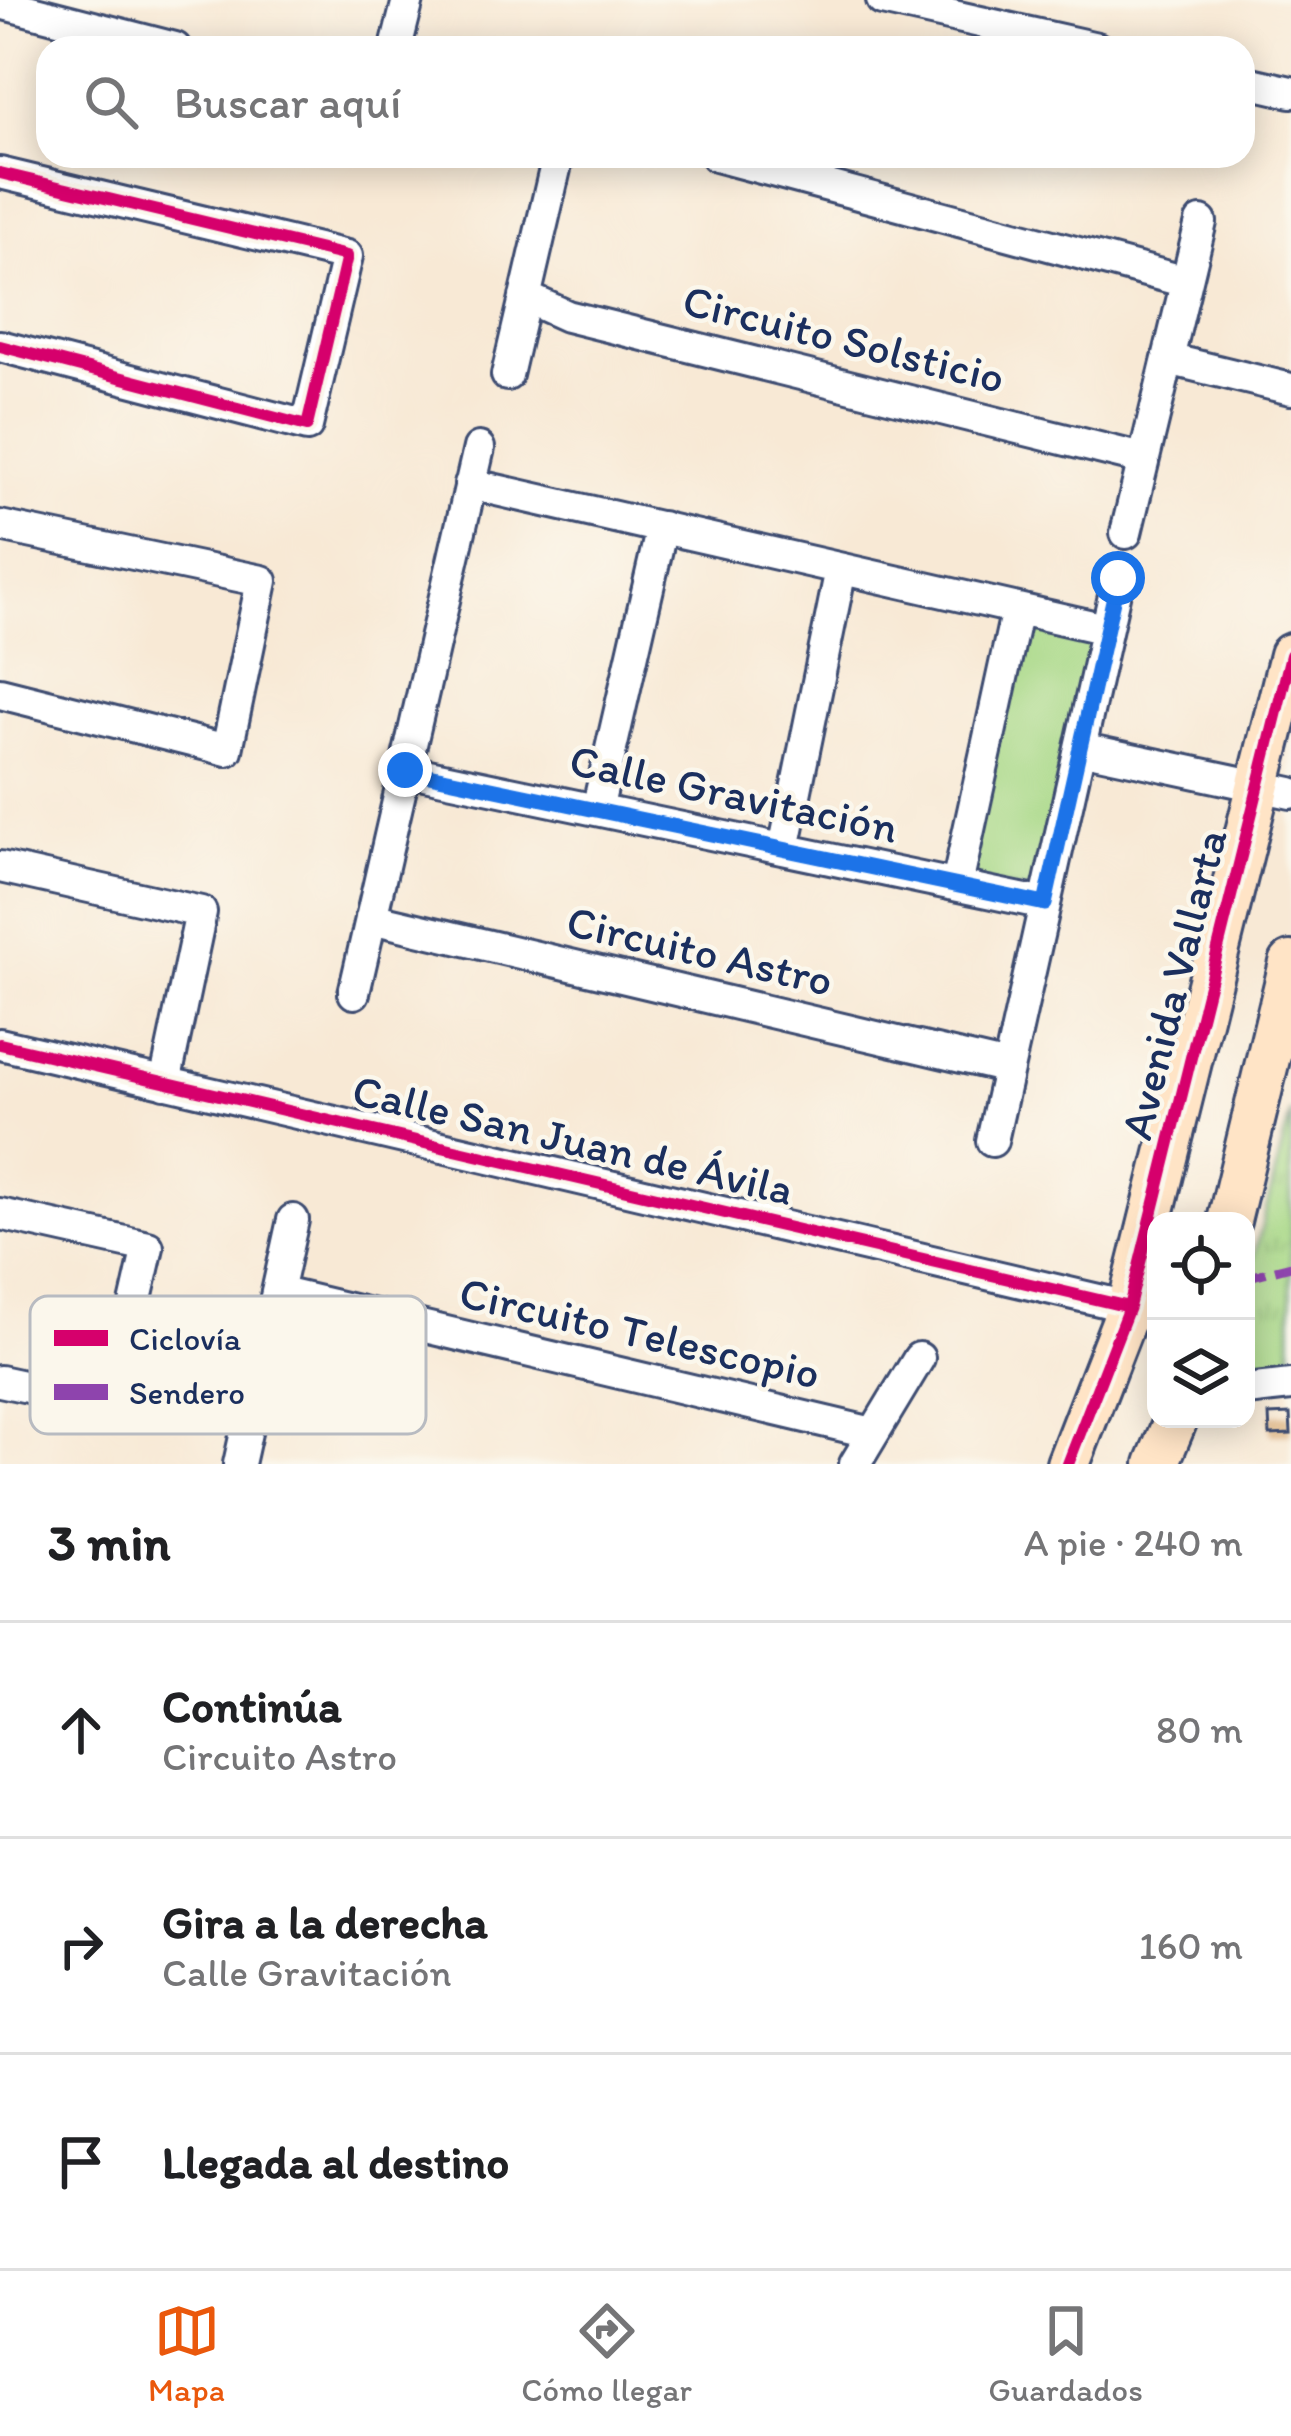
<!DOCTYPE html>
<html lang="es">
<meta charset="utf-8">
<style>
:root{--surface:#fff;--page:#f2f2f2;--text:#202124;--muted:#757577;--line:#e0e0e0;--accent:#ea580c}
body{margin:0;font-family:Itim,sans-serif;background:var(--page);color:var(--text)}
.controls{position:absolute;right:36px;bottom:36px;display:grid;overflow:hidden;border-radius:24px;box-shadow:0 6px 30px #0003}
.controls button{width:108px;height:108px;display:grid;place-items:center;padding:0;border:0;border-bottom:3px solid var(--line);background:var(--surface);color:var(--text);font:60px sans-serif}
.stop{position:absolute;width:36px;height:36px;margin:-27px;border:9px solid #1a73e8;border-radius:50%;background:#fff}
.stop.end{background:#1a73e8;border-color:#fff;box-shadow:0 3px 12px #0008}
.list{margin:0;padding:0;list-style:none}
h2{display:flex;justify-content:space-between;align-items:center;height:156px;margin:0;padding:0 48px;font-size:51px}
h2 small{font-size:39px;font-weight:400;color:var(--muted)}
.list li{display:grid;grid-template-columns:78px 1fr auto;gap:36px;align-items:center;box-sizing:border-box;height:216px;padding:0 48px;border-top:3px solid var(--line)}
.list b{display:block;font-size:45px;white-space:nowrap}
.list p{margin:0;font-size:39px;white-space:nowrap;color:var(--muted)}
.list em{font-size:39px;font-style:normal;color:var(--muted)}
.icon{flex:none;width:66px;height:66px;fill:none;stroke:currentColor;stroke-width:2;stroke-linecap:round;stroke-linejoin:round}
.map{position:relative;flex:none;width:1291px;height:1464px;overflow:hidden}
.search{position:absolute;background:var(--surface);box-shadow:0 6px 30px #0003;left:36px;right:36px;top:36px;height:132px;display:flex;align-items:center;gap:30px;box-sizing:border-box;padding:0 42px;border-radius:36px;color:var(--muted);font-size:45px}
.sheet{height:804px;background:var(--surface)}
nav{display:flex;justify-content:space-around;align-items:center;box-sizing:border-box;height:168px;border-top:3px solid var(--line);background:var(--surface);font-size:33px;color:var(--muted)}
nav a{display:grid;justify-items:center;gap:6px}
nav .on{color:var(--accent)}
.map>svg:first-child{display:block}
.grass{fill:#a7d886;stroke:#618472;stroke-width:3}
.park{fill:url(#park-tufts);stroke:#618472;stroke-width:3}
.building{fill:#dfb788}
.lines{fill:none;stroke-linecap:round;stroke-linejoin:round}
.street-casing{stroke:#3c4b70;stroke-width:36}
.secondary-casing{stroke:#3c4b70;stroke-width:48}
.street{stroke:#fff;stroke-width:30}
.secondary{stroke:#ffe4c6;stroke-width:42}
.quiet{stroke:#8e44ad;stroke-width:9;stroke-dasharray:18 9;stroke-linecap:butt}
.cycleway-casing{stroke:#fbf7ec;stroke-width:20}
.cycleway{stroke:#d6006c;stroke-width:12}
.route{stroke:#1a73e8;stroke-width:15}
.labels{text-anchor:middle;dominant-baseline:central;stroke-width:9;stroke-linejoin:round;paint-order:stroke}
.street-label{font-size:45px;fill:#1b2f5e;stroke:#fbf7ec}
.key{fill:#fbf7ec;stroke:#b8bbc1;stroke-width:3}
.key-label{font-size:33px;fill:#1b2f5e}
</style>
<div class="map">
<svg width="1291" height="1464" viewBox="0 0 1291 1464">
<defs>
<pattern id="park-tufts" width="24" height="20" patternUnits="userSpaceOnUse" patternTransform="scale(3)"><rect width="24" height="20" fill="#a7d886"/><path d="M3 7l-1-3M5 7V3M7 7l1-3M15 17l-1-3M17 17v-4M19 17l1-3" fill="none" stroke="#8fba76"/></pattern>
</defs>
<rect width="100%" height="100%" fill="#fbf7ec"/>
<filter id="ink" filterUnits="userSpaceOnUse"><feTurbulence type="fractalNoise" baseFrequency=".00833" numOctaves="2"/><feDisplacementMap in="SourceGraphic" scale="24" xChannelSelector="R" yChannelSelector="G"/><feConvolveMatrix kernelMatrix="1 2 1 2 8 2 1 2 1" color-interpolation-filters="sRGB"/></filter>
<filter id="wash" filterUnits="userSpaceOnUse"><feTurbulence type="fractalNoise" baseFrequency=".004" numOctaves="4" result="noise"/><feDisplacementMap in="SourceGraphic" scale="48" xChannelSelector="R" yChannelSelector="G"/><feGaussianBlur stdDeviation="2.7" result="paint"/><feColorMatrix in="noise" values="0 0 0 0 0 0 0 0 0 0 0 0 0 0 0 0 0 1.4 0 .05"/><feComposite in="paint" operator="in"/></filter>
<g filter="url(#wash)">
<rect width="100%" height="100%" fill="#f8e9d5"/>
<path class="grass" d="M1017,609L1106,629L1042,894L962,881Z"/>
<path class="park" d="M1291,1111V1361L1246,1365V1288Z"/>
<g id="blocks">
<path class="building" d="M1290,1414L1291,1434L1270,1435L1269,1415Z"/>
</g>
</g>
<g filter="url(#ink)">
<use href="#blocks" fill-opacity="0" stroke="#3c4b70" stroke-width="3"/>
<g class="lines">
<g class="street-casing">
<path id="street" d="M882,0L1097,48
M0,3L175,48
M396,48L408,0
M1243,81L1291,92
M716,156L1183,281
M0,173L347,256L307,426L0,346
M525,297L567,316L1143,459
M1168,359L1291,389
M507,375L558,156
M470,484L1106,629
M0,526L262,581L227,750L0,693
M1126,533L1201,222
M1080,748L1291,793
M405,770L1045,904
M597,810L662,527
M784,849L841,569
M0,867L201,912L165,1083
M957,885L1017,609
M371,918L1008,1068
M354,993L479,448
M0,1044L1129,1307
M992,1141L1118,578
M0,1214L148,1247L112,1405L0,1381
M277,1292L873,1433
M1246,1390L1291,1385
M239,1464L293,1220
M855,1464L919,1358"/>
</g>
<g class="secondary-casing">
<path id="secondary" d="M1229,1221L1291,963
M1068,1464L1129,1307L1291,655
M1157,1464L1176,1419"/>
</g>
<use href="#street" class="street"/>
<use href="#secondary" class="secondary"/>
<path class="quiet" d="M1249,1277L1291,1266"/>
<g class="cycleway-casing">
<path id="cycleway" d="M0,173L347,256L307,426L0,346
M0,1044L1129,1307
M1068,1464L1129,1307L1291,655"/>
</g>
<use href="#cycleway" class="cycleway"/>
</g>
</g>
<g class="lines" filter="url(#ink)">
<path class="route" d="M405,770L1045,904L1118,578"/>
</g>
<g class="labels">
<g class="street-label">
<text transform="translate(844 338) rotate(14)">Circuito Solsticio</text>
<text transform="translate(734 793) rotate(12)">Calle Gravitación</text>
<text transform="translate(700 950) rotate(13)">Circuito Astro</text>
<text transform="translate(1173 984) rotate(-76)">Avenida Vallarta</text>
<text transform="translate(573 1139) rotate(13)">Calle San Juan de Ávila</text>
<text transform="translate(640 1332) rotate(13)">Circuito Telescopio</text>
</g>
</g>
<rect x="30" y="1296" width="396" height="138" rx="18" class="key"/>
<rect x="54" y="1330" width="54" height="16" fill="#d6006c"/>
<rect x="54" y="1384" width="54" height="16" fill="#8e44ad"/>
<g class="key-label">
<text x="129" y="1350">Ciclovía</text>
<text x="129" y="1404">Sendero</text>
</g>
</svg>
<div class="controls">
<button><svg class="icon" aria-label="locate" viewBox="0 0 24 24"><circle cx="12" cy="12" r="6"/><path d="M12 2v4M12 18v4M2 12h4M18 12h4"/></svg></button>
<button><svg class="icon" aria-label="layers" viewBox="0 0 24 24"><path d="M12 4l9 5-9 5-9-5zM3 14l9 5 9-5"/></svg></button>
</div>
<div class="stop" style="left:1118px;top:578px"></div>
<div class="stop end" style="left:405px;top:770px"></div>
<div class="search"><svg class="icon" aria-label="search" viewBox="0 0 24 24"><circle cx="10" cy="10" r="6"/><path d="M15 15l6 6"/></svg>Buscar aquí</div>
</div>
<section class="sheet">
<h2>3 min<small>A pie · 240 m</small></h2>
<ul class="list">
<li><svg class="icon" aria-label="ahead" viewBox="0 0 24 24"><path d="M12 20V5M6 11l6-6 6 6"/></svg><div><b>Continúa</b><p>Circuito Astro</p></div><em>80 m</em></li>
<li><svg class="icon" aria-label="right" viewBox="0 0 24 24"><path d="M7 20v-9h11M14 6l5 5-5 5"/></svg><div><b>Gira a la derecha</b><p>Calle Gravitación</p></div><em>160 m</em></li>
<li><svg class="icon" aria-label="arrive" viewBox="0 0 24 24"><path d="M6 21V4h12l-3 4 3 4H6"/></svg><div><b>Llegada al destino</b></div></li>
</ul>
</section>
<nav>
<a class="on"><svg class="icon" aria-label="map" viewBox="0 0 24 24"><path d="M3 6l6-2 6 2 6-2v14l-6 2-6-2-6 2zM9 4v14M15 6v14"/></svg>Mapa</a>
<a><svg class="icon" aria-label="directions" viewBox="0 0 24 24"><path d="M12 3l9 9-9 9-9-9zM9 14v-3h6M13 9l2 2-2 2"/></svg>Cómo llegar</a>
<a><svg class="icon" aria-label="saved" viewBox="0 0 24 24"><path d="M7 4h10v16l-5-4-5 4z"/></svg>Guardados</a>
</nav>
